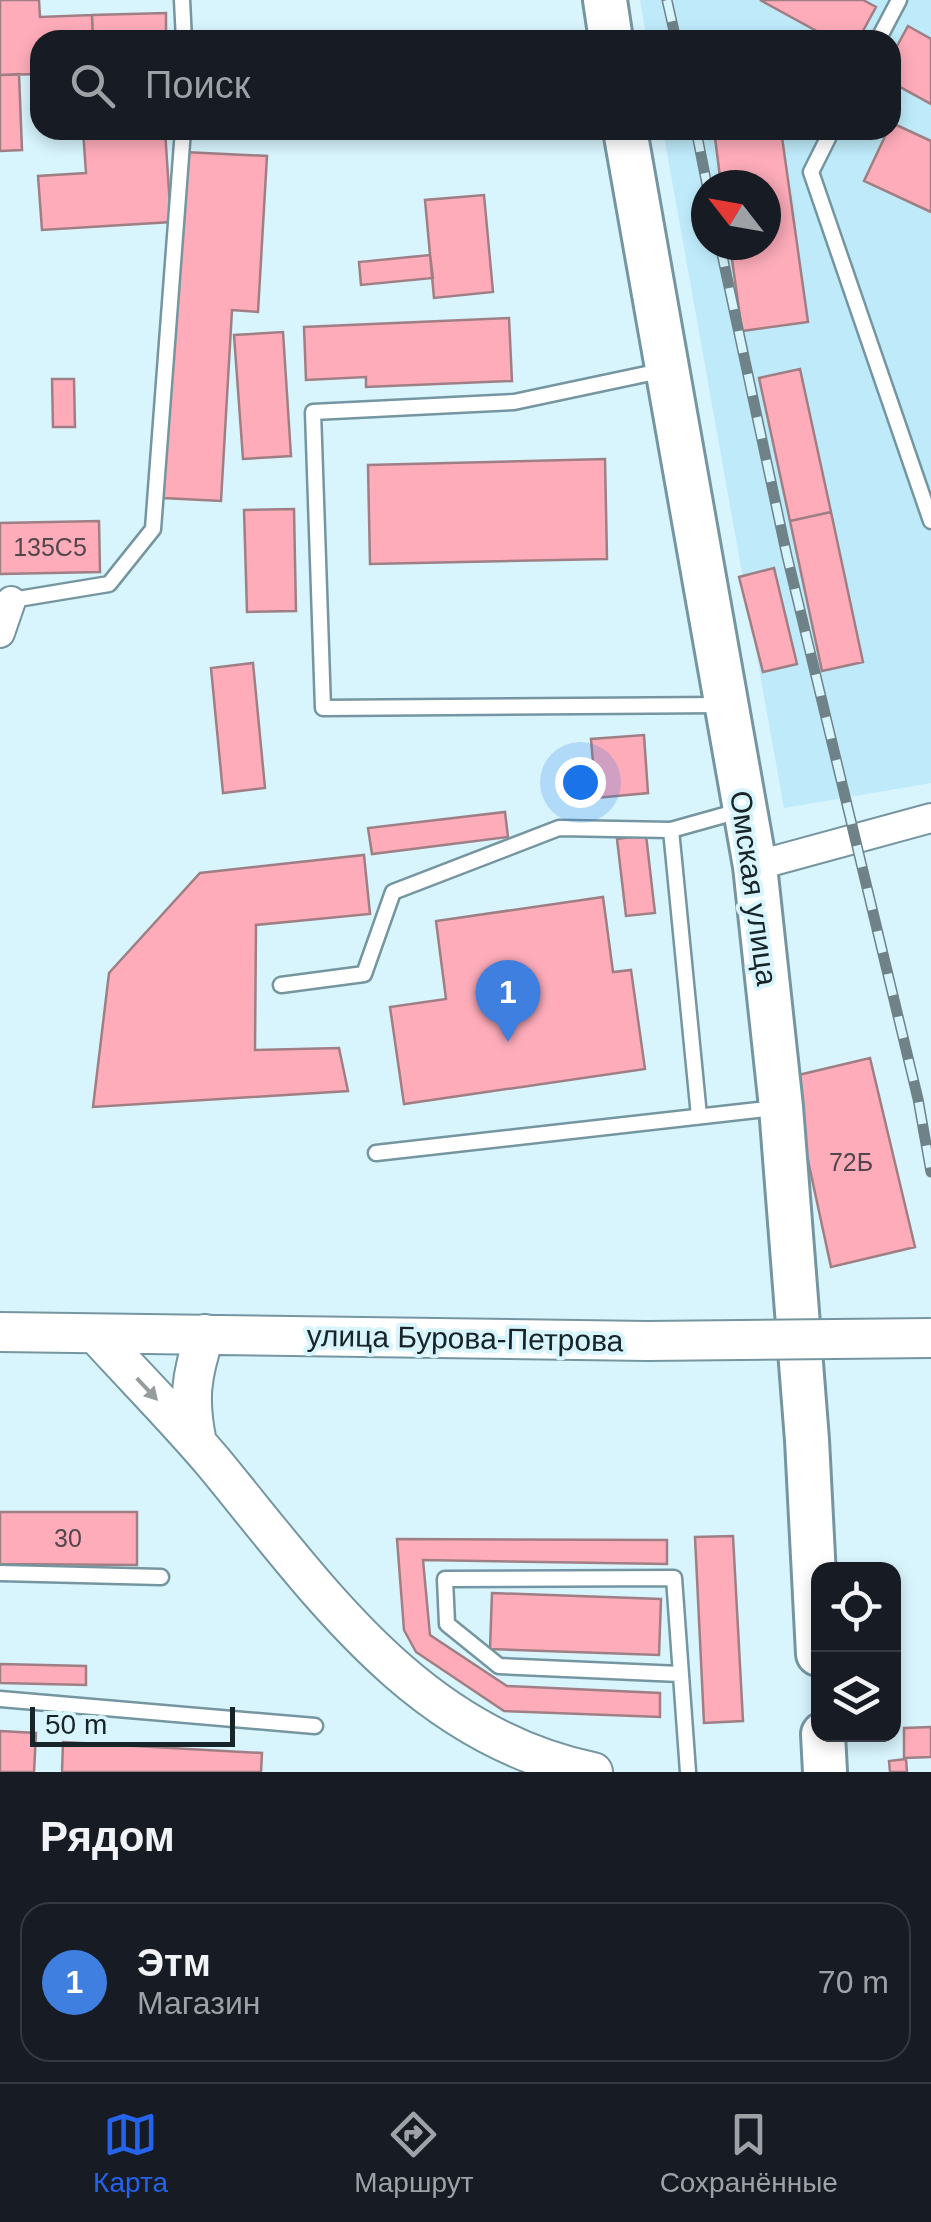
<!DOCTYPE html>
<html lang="ru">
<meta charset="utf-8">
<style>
:root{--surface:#171b24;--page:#20242c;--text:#f1f3f6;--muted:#9ea1a6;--line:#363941;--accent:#2563eb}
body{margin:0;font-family:Arial,sans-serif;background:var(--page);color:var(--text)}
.controls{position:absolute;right:30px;bottom:30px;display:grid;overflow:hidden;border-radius:20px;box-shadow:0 5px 15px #0003}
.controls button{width:90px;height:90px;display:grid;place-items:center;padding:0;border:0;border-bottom:2px solid var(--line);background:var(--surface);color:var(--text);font:50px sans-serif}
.compass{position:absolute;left:691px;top:170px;width:90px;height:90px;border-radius:50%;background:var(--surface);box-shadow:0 5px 15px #0003;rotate:301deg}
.scale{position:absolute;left:30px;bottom:25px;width:205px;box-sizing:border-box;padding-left:10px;border:5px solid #172428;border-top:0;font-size:28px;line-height:35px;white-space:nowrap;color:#172428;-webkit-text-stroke:8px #d8f4fd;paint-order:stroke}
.you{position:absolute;left:580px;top:782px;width:35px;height:35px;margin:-25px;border:8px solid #fff;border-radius:50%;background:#1a73e8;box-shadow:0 0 0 15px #1a73e833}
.badge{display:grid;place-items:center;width:65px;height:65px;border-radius:50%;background:var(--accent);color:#fff;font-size:32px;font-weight:700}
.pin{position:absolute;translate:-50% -82px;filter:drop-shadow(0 2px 5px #0008)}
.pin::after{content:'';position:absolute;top:52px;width:35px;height:30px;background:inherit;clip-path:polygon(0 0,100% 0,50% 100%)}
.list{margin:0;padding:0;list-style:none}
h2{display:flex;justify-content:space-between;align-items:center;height:130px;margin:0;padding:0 40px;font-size:42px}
h2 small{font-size:32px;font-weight:400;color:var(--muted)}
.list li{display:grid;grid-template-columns:65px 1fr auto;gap:30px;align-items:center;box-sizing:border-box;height:160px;margin:0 20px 20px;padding:0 20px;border:2px solid var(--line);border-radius:30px}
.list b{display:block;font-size:38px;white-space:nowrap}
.list p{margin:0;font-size:32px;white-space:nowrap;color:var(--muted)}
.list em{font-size:32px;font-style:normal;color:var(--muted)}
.icon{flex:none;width:55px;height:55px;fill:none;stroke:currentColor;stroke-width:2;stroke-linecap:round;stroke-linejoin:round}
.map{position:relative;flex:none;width:931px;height:1772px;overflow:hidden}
.search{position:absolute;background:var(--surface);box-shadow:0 5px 15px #0003;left:30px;right:30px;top:30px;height:110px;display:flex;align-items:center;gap:25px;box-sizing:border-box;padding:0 35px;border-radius:30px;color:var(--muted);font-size:38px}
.sheet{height:310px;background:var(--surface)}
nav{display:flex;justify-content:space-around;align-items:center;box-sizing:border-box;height:140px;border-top:2px solid var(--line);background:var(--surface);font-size:28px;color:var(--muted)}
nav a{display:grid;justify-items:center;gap:5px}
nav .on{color:var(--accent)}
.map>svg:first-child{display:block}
.built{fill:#beeaf9;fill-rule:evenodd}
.building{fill:#feacba;stroke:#9f7f84;stroke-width:2.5}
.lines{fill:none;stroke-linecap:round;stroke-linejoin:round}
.lane-casing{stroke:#7596a1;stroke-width:19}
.street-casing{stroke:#7596a1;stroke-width:32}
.secondary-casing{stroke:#7596a1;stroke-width:42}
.primary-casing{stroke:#7596a1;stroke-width:48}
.lane{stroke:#fff;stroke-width:14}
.street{stroke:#fff;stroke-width:28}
.secondary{stroke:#fff;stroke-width:38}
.primary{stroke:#fff;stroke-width:42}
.rail-casing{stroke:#6e8288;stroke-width:11}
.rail{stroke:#d8f4fd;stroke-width:8;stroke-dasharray:22;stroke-linecap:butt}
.secondary-bridge-casing{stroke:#7596a1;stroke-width:42;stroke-linecap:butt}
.secondary-bridge{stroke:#fff;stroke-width:38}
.oneway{fill:#979c9e}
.labels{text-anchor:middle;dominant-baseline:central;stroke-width:8;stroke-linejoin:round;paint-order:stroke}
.number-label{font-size:25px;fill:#51464c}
.street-label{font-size:30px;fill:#172428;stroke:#d8f4fd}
</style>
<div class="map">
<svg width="931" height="1772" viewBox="0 0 931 1772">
<rect width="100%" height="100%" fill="#d8f4fd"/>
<path class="built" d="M640,0H931V783L784,808L663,130H891V40H647ZM706,185H766V245H706Z"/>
<path class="building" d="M0,0H39L40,17L92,15L93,40H40V74L0,75Z
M760,0H863L876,7L858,40H833Z
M166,13V40H93L92,15Z
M908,26L931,39V104L891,82V57Z
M19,74L22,150L0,151V75Z
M892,123L931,141V212L864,181L888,130H891Z
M83,130H165L171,222L42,230L38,176L86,173Z
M714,130H781L808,322L742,331L730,245H766V185H721Z
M184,152L267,156L258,312L232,310L221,501L163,498Z
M484,195L493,292L434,298L425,200Z
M430,255L433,278L361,285L359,262Z
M509,318L512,381L366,387V377L306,380L304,327Z
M283,332L291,456L243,459L234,335Z
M800,369L831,512L790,521L759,378Z
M52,379H74L75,427H53Z
M605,459L607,559L370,564L368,465Z
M294,509L296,611L247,612L244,510Z
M831,512L863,662L822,671L790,521Z
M99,521L100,572L0,574V523Z
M774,568L797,664L763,672L739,577Z
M253,663L265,788L223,793L211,668Z
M644,735L648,793L596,798L591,739Z
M505,812L508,837L372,854L368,828Z
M646,835L655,913L626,916L617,839Z
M364,855L370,914L256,925L255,1050L339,1048L348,1091L93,1107L109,973L200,873Z
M603,897L613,972L631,970L645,1069L404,1104L390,1007L446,999L436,921Z
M870,1058L915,1247L831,1267L790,1077Z
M0,1512H137V1565L0,1564Z
M733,1536L743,1721L704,1723L695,1537Z
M397,1539L667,1540V1564L423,1560L430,1635L507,1686L660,1693V1717L504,1711L416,1652L404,1630Z
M492,1593L661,1599L659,1655L490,1649Z
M0,1664L86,1666V1685L0,1683Z
M931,1727V1757L904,1758V1728Z
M0,1731L36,1733L34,1772H0Z
M63,1742L262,1753L261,1772H62Z
M906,1759L907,1772H890L889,1761Z"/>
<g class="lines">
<g class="lane-casing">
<path id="lane" d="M182,0L184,40
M878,40L899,0
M832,130L811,172L931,521
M665,370L514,402L313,412L323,708L721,705
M6,601L109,584L153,529L183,130
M671,830L699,1116
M281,985L364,974L393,892L559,828L671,830L739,811
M376,1153L775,1108
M0,1573L161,1577
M680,1674L499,1666L447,1624L445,1579L674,1578L688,1772
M0,1699L315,1726"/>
</g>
<g class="street-casing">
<path id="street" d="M0,633L11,601
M755,866L931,818"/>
</g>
<g class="secondary-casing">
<path id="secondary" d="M0,1332L648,1341
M96,1334C135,1377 176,1418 214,1463C321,1593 418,1736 593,1772
M197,1443C188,1400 191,1376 205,1334"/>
</g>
<g class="primary-casing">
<path id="primary" d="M605,0L611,40
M625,130L755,866L781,1107L807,1440L818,1654
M823,1734L825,1772"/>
</g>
<use href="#lane" class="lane"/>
<use href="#street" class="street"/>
<use href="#secondary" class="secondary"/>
<use href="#primary" class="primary"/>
<g class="rail-casing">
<path id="rail" d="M667,0L676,40
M696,130L707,185
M720,245L787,556L918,1099L931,1172"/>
</g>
<use href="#rail" class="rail"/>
<g class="secondary-bridge-casing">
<path id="secondary-bridge" d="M648,1341L931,1338"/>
</g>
<use href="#secondary-bridge" class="secondary-bridge"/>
</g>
<defs><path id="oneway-solid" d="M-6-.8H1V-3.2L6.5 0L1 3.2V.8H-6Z" transform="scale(2.5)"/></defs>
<use class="oneway" href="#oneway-solid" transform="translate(147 1389) rotate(47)"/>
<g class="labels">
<g class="number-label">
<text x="50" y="547">135C5</text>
<text x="851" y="1162">72Б</text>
<text x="68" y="1538">30</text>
</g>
<g class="street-label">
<text transform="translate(754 888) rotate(82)">Омская улица</text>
<text transform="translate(465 1338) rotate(1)">улица Бурова-Петрова</text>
</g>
</g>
</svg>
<div class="controls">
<button><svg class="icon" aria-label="locate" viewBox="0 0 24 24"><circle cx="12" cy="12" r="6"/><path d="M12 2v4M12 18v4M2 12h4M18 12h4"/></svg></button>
<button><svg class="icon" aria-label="layers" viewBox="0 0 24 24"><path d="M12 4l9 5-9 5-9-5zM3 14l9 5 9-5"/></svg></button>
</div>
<svg class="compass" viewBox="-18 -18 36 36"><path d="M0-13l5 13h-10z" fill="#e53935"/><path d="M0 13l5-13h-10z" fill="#9ea1a6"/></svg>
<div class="scale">50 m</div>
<div class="you"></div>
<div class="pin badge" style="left:508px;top:1042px;background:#3f7fe0">1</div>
<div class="search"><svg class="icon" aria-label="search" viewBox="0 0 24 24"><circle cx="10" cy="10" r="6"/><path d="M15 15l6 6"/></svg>Поиск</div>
</div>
<section class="sheet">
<h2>Рядом<small></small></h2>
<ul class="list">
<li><span class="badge" style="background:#3f7fe0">1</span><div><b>Этм</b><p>Магазин</p></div><em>70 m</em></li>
</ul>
</section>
<nav>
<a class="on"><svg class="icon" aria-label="map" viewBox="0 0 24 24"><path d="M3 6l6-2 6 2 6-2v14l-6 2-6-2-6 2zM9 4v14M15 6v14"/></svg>Карта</a>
<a><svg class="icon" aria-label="directions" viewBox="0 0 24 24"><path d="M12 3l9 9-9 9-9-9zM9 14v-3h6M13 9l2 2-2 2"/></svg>Маршрут</a>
<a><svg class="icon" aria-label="saved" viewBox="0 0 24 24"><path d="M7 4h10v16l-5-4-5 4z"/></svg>Сохранённые</a>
</nav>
